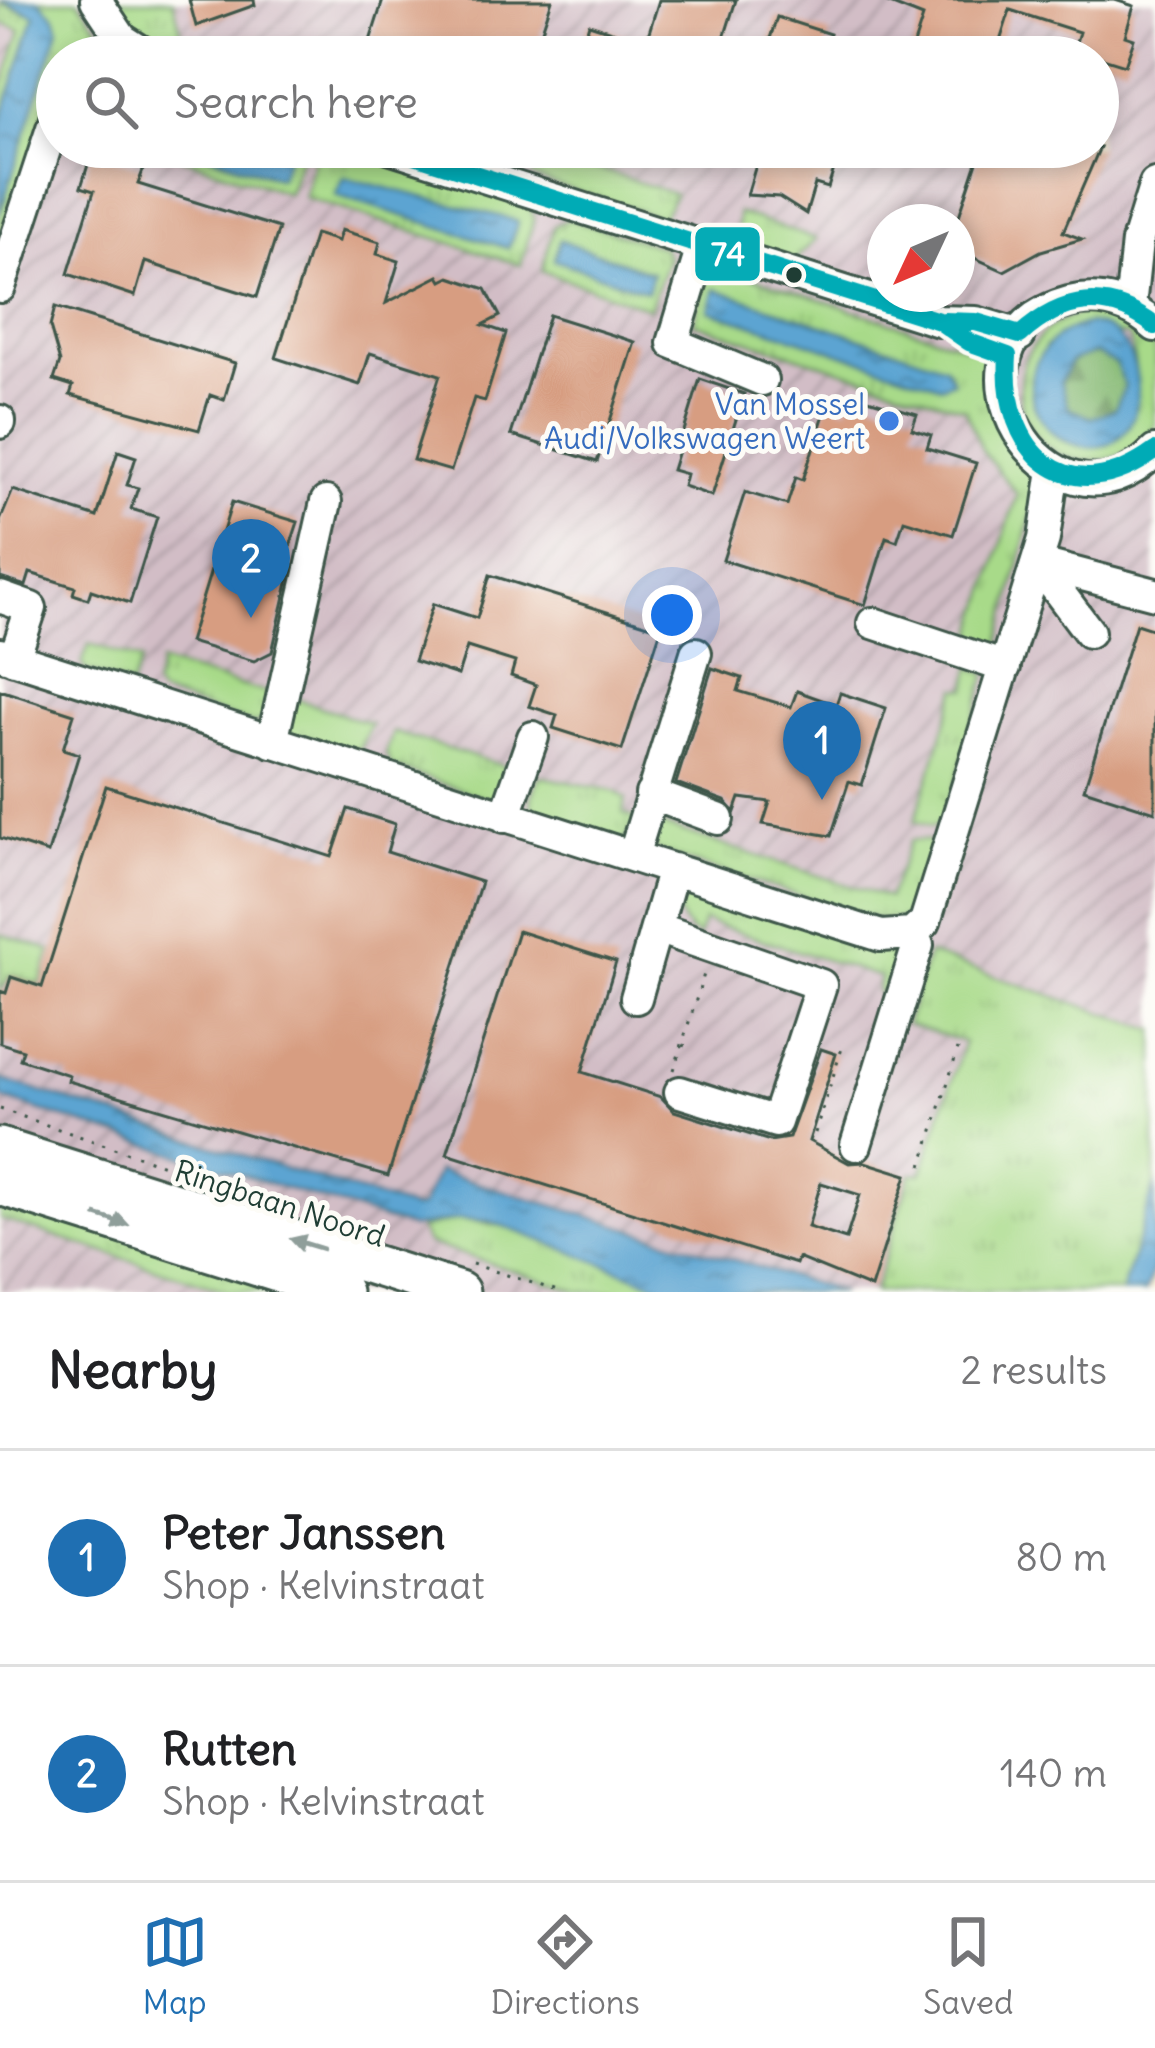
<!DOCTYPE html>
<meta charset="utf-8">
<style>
:root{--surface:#fff;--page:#f2f2f2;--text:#202124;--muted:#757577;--line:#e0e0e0;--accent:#1f6fb2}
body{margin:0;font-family:Delius,sans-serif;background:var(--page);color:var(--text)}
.compass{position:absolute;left:867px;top:204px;width:108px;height:108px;border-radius:50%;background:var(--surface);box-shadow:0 6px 18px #0003;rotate:226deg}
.you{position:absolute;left:672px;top:615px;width:42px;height:42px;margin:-30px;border:9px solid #fff;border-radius:50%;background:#1a73e8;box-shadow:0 0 0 18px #1a73e833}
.badge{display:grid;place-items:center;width:78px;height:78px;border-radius:50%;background:var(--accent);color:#fff;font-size:39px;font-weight:700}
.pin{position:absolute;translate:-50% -99px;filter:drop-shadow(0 3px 6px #0008)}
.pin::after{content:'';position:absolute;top:63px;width:42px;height:36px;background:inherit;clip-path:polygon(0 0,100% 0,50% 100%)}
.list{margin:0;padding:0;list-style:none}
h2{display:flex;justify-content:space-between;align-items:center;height:156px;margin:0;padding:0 48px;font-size:51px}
h2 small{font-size:39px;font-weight:400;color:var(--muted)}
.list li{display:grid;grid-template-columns:78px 1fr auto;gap:36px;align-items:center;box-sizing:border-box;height:216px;padding:0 48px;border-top:3px solid var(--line)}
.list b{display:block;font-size:45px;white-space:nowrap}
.list p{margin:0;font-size:39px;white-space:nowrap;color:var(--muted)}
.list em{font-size:39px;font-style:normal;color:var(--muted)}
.icon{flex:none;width:66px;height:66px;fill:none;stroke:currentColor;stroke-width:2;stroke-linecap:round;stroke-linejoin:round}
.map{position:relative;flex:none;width:1155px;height:1292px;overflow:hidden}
.search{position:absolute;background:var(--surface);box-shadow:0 6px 18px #0003;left:36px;right:36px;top:36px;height:132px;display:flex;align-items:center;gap:30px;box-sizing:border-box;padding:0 42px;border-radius:66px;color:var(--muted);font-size:45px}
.sheet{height:588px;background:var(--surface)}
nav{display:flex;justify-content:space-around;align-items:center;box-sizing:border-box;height:168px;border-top:3px solid var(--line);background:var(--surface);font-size:33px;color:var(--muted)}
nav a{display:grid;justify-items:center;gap:6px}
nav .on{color:var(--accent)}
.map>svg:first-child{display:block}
.industrial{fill:url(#industrial-furrows);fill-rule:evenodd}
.grass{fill:url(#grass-tufts);stroke:#648c5e;stroke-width:3;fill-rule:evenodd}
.forest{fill:url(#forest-firs);stroke:#527c54;stroke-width:3}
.water{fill:url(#water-ripples);stroke:#3d7083;stroke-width:3;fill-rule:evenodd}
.building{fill:#d79d81;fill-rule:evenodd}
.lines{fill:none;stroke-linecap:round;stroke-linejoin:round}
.minor-casing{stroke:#3e564a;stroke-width:36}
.major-casing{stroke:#3e564a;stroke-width:45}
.path{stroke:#3e564a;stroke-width:3;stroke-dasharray:3 9;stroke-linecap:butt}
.minor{stroke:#fff;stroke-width:30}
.major{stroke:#fff;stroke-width:39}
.bus-1-casing{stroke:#fdfcf7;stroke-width:27}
.bus-1{stroke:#05abb6;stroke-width:18}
.oneway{fill:#8f9e9a}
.bus-dot{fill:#1f3d34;stroke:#fdfcf7;stroke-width:4.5}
.shop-dot{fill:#3f7fe0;stroke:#fdfcf7;stroke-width:4.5}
.labels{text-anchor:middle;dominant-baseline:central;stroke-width:10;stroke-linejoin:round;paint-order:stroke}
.shop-label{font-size:30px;fill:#366cbe;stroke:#fdfcf7;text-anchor:end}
.street-label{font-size:30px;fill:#1f3d34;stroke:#fdfcf7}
.line-badge{stroke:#fdfcf7;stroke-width:4.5}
.badge-label{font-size:33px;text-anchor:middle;font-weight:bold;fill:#fff}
</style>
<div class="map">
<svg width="1155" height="1292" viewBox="0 0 1155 1292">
<defs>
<pattern id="industrial-furrows" width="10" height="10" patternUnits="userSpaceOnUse" patternTransform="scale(3)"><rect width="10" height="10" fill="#d2bdc6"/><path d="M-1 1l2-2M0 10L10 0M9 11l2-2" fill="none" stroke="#aa9ba2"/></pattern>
<pattern id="grass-tufts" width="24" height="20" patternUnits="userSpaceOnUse" patternTransform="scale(3)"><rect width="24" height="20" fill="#a8da89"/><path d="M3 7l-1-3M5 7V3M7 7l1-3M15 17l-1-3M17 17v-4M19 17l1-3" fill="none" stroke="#90bc77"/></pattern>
<pattern id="forest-firs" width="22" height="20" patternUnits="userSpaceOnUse" patternTransform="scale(3)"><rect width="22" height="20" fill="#86ba75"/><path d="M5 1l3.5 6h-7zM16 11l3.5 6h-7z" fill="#6d9861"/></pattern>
<pattern id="water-ripples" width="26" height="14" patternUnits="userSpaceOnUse" patternTransform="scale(3)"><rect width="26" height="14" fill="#5ba4d2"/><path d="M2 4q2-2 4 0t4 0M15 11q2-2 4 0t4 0" fill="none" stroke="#4b87ab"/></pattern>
</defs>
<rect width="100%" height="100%" fill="#fdfcf7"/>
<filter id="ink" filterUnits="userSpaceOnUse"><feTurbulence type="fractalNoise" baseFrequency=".00833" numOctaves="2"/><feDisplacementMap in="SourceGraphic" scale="24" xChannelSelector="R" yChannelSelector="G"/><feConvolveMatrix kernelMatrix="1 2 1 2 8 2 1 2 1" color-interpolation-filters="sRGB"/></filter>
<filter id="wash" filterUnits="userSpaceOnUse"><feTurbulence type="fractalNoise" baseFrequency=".004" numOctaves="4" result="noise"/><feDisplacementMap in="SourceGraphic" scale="48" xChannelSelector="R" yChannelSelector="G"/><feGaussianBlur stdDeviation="2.7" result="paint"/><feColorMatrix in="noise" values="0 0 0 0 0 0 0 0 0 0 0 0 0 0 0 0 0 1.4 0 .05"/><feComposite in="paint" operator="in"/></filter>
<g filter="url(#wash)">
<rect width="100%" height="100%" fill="#f0e5c9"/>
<path class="industrial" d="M0,0H1155V1235L1136,1292H0ZM57,57H1098V147H57ZM885,222H957V294H885Z"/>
<path class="grass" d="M39,0H78L101,31L93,57H57V96L0,252V213L58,29Z
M114,0H173L184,42L223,57C157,57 151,58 114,0Z
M0,4L36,15L0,124V95L21,30L0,22Z
M150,147H186L278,178L287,155L259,147L304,148L288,193Z
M323,147H348L529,205L534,219L521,265L304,197L316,150ZM336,194L518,223L508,248Z
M433,147H503L496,163Z
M538,149L675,194L662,218L534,178L530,173Z
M738,213L816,239L794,261L737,242Z
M569,219L663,247L668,257L649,308L542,271L554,226ZM560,241L652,272L647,291L555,260Z
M721,267L998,357L1037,492L998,651L970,648L1017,494L983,452L965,409L694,323L707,275Z
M1094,312L1131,323L1155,349V425C1145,444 1125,457 1103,460C1003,473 986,324 1094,312ZM1073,328L1129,336C1155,410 1089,491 1039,415L1045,347Z
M89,644L141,661L131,686L87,671L82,663Z
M160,663L275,695L269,716L254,724L159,694L154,686Z
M971,667L987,674L945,821L932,827L915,821L957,688L967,689Z
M296,699L371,724L360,748L350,753L290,737L287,721Z
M393,732L508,767L502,792L491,800L391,766L386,753Z
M539,776L614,791L626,799L623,813L639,820L623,841L534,812L531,800Z
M658,824L888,898L911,840H926L937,850L911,917L882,921L658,852L652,841Z
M691,886L904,952L891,996L877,992L880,977L703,921L698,937C677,922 669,904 691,886Z
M0,934L51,950L40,984L10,975L0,993Z
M928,954L1155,1030V1184L1122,1292H874L911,1174L922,1173L964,1042L906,1024Z
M0,1195L302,1292H230L0,1219Z
M459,1219L516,1228L678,1292H580L427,1243L420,1229Z"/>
<path class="forest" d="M1061 386a32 32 0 1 1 64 0a32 32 0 1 1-64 0Z"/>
<path class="water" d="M0,0H39L55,16L59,29L0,213V124L35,15Z
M186,147H259L288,155L279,178Z
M344,177L510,219L518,222L508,248L335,195Z
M560,240L652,273L647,291L554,260Z
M715,289L945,366L953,381L941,386L709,310Z
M1089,324C1155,328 1155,461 1082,446C1063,443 1047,431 1038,414C1017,373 1047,330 1089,324ZM1095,353L1116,364L1125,386L1115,409L1091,418L1068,407L1060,382L1071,361Z
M0,1079L413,1209L421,1207L438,1171L841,1292H678L490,1221L459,1219L411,1228L0,1098Z
M1155,1184V1264L1146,1292H1122Z"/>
<g id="blocks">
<path class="building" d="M189,0H254L255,5L196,26Z
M383,0H552L533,57H422L405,52L390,57L376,52L370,41Z
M659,0H736L718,57H579L589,24L646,42Z
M880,0H1115L1134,6L1125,36L1134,39L1125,65L1074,49L1079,32L1010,10L995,57H910L923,17Z
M777,17L830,34L823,57H764Z
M710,147H841L828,188L815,184L806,214L779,197L747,195L756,165Z
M982,147H1100L1063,232L1082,239L1041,251L1004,271L957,250V222Z
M92,152L144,168L138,184L279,228L257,297L145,262L135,296L68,274L94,191L81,187Z
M341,230L380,242L377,254L399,261L386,303L439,276L442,281L450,277L486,289L500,316L483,325L506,333L485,401L474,398L451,471L413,460L440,375L370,353L360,385L276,358L315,234L338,241Z
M55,307L235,363L224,400L210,395L199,430L70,395L73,386L54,380L60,362L50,327Z
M549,315L635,342L597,462L511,435Z
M700,379L744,394L712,496L683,486L686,474L672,470Z
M852,394L917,414L912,429L931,435L927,448L976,463L953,535L904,520L897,541L886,537L865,605L723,560L745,492L787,505L796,477L803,480L828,402L847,408Z
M118,451L136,457L127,485L138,488L131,509L157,517L130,603L91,590L88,599L73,594L75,587L30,573L26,586L0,578V521L13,490L97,517Z
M232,502L298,522L283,568L291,570L272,652L254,661L189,642Z
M490,575L661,629L622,750L553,728L557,715L529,706L536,685L511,676L515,662L467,647L458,675L414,661L433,604L477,618Z
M1136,624L1155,630V812L1084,789Z
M712,668L742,678L738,691L791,707L797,691L836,705L840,693L886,708L862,785L849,781L831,836L763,824L770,802L740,798L735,812L725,801L676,783Z
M0,690L74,714L63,749L79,754L48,853L0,838Z
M106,786L332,857L348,809L395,824L387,852L481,882L388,1176L68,1081L69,1075L20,1059L23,1050L0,1043V991L6,993L11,977L42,987Z
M518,931L616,962L582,1072L661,1097L674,1111L770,1141L789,1138L821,1049L836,1054L809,1141L849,1163L865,1162L907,1175L871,1288L798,1258L796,1264L447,1154ZM821,1183L860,1195L846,1239L808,1227Z"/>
</g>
</g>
<g filter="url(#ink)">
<use href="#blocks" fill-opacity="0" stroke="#3e564a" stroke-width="3"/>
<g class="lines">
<g class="minor-casing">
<path id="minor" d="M96,0L122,39L150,57
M389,147L939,321L976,322L1020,335
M703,244L673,343L762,380
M0,287L57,113
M1130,307L1137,242L1155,184
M1155,326C1131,304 1101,294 1069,302C923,341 1050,558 1155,451
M0,421V423
M0,597L31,608L14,659
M873,623L1005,667
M1089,632L1037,563L1155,594
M0,654L881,936L912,934L925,922L1044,539L1054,469
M272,742L326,502
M651,794L718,819
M505,817L533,737
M633,856L696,653
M657,928L821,985L776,1122L680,1092
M636,998L673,869
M856,1145L918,945L912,934"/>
</g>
<g class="major-casing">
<path id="major" d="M0,1148L459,1292
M0,1185L341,1292"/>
</g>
<path class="path" d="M683,1045L694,1048
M674,1070L705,971
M0,1109L222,1185
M815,1133L843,1045
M922,1166L958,1049
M472,1264L561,1292"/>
<use href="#minor" class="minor"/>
<use href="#major" class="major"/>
<g class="bus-1-casing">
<path id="bus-1" d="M389,147L939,321L969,342L1008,356C1001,452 1068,515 1155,451
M944,321L976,322L1020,335C1063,296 1108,290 1155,326"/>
</g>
<use href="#bus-1" class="bus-1"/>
</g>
<defs><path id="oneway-solid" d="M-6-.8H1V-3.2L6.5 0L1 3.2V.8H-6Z" transform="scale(3)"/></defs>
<g class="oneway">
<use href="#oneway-solid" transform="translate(112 1220) rotate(17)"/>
<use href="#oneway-solid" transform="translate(307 1244) rotate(-163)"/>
</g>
</g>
<circle class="bus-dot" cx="794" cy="275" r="10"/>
<circle class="shop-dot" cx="889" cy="421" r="12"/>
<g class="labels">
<g class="shop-label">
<text x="865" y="404">Van Mossel<tspan x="865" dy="34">Audi/Volkswagen Weert</tspan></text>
</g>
<g class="street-label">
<text transform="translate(280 1203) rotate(18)">Ringbaan Noord</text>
</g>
</g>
<rect class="line-badge" x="693" y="225" width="69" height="58" rx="12" fill="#05abb6"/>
<g class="badge-label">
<text x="728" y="266">74</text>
</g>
</svg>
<svg class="compass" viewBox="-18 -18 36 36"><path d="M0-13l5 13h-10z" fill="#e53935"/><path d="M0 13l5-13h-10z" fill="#757577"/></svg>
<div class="you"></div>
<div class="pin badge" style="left:822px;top:800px">1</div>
<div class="pin badge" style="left:251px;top:618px">2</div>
<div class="search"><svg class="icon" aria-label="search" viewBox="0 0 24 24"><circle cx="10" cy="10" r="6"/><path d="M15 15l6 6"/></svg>Search here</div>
</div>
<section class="sheet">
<h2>Nearby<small>2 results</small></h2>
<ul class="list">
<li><span class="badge">1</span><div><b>Peter Janssen</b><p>Shop · Kelvinstraat</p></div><em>80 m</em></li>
<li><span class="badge">2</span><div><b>Rutten</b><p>Shop · Kelvinstraat</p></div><em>140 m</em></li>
</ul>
</section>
<nav>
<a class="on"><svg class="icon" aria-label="map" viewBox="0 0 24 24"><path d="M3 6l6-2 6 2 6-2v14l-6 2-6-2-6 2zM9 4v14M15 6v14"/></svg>Map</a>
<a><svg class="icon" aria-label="directions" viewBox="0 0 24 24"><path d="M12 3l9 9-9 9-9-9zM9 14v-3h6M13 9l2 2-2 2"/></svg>Directions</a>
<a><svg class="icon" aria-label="saved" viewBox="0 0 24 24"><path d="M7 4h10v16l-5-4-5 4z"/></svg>Saved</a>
</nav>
